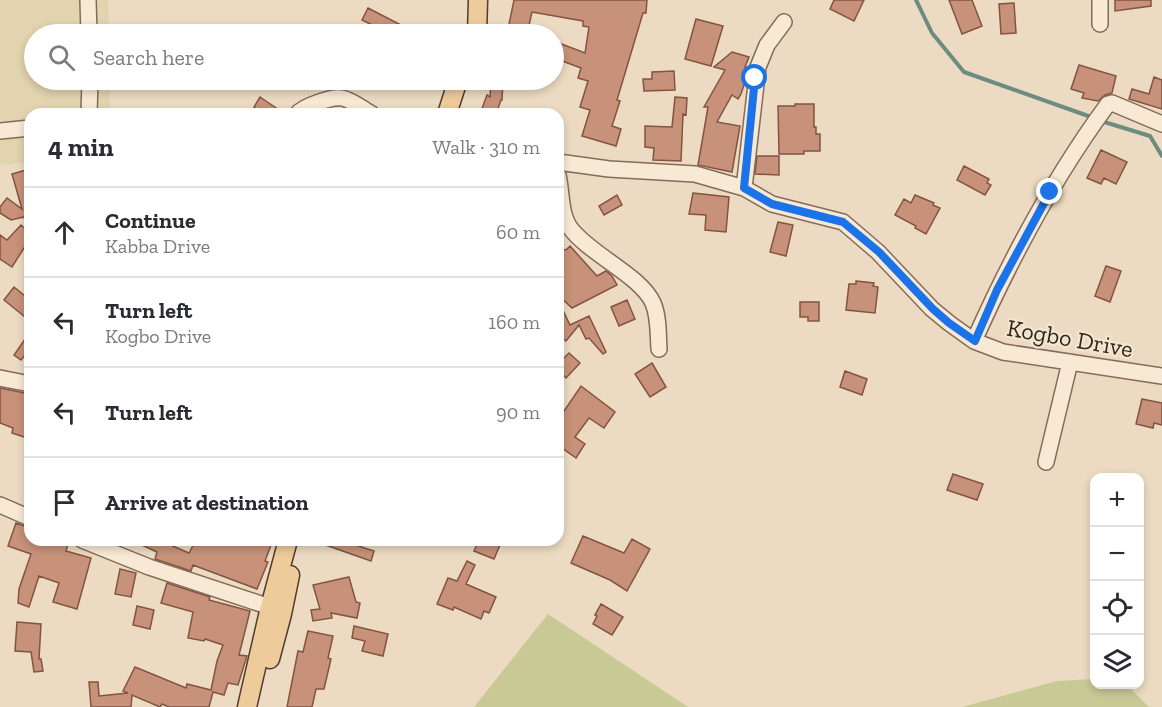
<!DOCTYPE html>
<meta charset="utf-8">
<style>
:root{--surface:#fff;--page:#f7f7f7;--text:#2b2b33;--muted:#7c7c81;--line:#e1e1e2}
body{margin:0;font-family:"Zilla Slab",serif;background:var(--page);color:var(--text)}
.controls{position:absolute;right:18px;bottom:18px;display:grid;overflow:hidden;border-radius:12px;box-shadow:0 3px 9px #0003}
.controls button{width:54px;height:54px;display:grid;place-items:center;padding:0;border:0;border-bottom:2px solid var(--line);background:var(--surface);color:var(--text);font:30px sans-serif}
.stop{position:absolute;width:18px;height:18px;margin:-14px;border:4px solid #1a73e8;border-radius:50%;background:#fff}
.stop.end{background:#1a73e8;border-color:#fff;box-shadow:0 2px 6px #0008}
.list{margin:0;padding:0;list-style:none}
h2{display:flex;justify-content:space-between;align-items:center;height:78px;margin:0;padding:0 24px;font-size:26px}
h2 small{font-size:20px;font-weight:400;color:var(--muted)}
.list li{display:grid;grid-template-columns:39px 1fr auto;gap:18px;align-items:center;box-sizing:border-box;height:90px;padding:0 24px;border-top:2px solid var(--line)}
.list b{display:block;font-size:22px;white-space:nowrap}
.list p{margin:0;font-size:20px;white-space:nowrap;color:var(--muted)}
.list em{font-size:20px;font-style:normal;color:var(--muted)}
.icon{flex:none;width:33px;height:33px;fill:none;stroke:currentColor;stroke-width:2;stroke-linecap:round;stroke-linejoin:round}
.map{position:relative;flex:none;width:1162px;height:707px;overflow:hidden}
.search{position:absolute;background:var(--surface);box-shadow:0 3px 9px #0003;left:24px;top:24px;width:540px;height:66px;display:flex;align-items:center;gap:15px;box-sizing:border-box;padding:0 21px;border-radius:33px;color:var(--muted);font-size:22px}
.panel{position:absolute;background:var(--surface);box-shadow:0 3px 9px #0003;left:24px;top:108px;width:540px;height:438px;border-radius:18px}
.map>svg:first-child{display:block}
.farmland{fill:#e1d4af}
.green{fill:#c9c996}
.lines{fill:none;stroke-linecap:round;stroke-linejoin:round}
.stream{stroke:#6c8c80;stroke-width:4}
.building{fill:#c89179;stroke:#825441;stroke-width:1.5}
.minor-casing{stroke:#846c5a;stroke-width:18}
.major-casing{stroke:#523b2e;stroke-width:21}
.minor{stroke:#f7e9d4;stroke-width:15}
.major{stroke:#eecb9b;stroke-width:18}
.route{stroke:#1a73e8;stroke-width:8}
.labels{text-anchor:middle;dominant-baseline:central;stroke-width:4.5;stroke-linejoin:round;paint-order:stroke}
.street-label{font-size:24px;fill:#35261d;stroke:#f3e6d1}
</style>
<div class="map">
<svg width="1162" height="707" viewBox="0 0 1162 707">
<rect width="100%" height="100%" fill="#ecdbc2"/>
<path class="farmland" d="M0,0H108L109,34H34V80H110V114H30V162L0,165Z"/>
<path class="green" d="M548,614L688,707H474Z
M1094,679V684L1127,685L1149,707H962L1057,681Z"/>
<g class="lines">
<path class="stream" d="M916,0L932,33L964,72L1094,118
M1101,121L1150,136L1162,156"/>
</g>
<path class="building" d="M514,0H647L646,13H643L617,100L620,101L612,126L621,129L616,146L582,136L590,110L580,107L588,81L578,78L581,68L554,58V41L585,53L589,27L583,26V21L532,12L527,34H507Z
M834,0H864L854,21L830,9Z
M949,0H972L982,26L962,34Z
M1115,0H1151V6L1115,11Z
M1014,3L1016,33L1001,34L999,4Z
M368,8L403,26L399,34H383L384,31L362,20Z
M696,19L723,26L711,66L685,59Z
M732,52L749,57L745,67L748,68L747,76L741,94L738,99L732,95L717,122L740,126L732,172L698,165L708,107H704L725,70L714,67Z
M1079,65L1116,76L1112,93L1105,95L1098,101L1082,98L1084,93L1071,89Z
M674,71L675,90L644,91L643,79H652V72Z
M1154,77L1162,80V109L1129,99L1132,89L1149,94Z
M491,80H503L502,100H501L496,114H480L487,95L490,97Z
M260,97L285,114H264L254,107Z
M675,97L687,98L686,115L683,114L681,161L653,160L654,148L645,147V126L672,127Z
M795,104H814V127H816V134H820V151H804V154H779L778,106H795Z
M1101,150L1127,162L1116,184L1104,178L1101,184L1087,178Z
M757,156H779V175L755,174Z
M964,166L989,179L987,183L991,185L985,195L957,180Z
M26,170L30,185V228H27L24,217L11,220L0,213V207L7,198L22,209L12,174Z
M693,193L729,197L726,232L705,230L706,215L689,214Z
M617,195L622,205L604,215L599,206Z
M915,195L934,203L933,205L940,208L926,234L915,228L916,226L895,215L904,199L911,203Z
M778,222L793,225L786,256L770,252Z
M21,225L30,233V254L24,248L12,267L0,259V235L7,240Z
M570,246L597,276L606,271L612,276L617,285L572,308L558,295V248L566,250Z
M1106,266L1121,271L1110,302L1095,296Z
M856,281L874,283L873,286L878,287L875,313L846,310L849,284H856Z
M14,287L30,300V321L4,300Z
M558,300L570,325L589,316L606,352L603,354L589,338L586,339L579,325L566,341L558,335Z
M627,300L635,319L619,326L611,307Z
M800,302H819V321H808V317H800Z
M30,332V349L21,360L14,355Z
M569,353L580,363L566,378L558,370V364Z
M652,363L666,387L650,397L635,374Z
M845,371L867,379L862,395L840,387Z
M581,386L615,412L604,428L589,418L575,437L585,444L576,458L558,445V420Z
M0,388L30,394V427L27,438L12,433L13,428L0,423Z
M1142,399L1162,403V425L1154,423L1153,428L1136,424Z
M953,474L983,484L977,500L947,490Z
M16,523L30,528V540H69L66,551L91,558L77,609L53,602L59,583L39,576L29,607L18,603L19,589L31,554L8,546Z
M583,536L624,553L632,539L650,549L627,591L610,580L571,563Z
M131,540H159L189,553L196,540H273L265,561L268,562L257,589L193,565L191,571L155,559L157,552Z
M318,540H353L352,544L374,551L371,561L317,542Z
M479,540H502L494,559L474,551Z
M467,561L475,565L466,584L496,597L489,613L484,611L481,619L454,607L453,610L437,604L448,578L457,581Z
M120,569L136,573L131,597L115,594Z
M349,577L356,602L360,603L357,618L331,613L332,618L313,621L311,610L320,609L313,585Z
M167,583L210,597L209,600L250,611L239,655L247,656L238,685L228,683L224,695L213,692L209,707H169L162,704L160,707L132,695L131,707H91L89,682H98L99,696L128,693L123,691L135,667L186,688L187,684L211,690L217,661L223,645L205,639L204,641L188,638L193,612L161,603Z
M601,604L623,617L612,635L593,624L597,616L595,615Z
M137,606L154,610L150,629L133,625Z
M17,622L41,624L39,659H41L43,671L34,672L31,652L15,651Z
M354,626L388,634L383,656L362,651L365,641L352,638Z
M308,631L333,636L328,658L331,659L324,689H316L312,707H287L298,651L303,652Z"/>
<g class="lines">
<g class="minor-casing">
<path id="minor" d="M88,0L89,34
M1100,0V24
M89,114L90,80
M297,114C302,107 332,96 342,98C352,100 363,109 372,114
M0,131L30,128
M558,162L609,169L695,174L744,188L772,204L843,222L878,252L932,309L949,323L974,341L1003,352L1162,376
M558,175C562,192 560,215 571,229C591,255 641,276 653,303C659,317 658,334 659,349
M744,188L758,67L767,45L784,22
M974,341C1011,258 1054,177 1108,104L1112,103L1162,124
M0,378L30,384
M1046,462L1070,362
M0,505L30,518
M82,540L149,567L270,607"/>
</g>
<g class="major-casing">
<path id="major" d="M477,34L478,0
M447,114L458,80
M270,659L282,614L290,575
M247,707L270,607L288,540"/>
</g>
<use href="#minor" class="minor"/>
<use href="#major" class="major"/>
</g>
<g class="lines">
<path class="route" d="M755,78L744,188L772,204L843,222L879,252L933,309L949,323L975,341L997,290L1050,192"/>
</g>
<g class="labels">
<g class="street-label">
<text transform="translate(1070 338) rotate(10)">Kogbo Drive</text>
</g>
</g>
</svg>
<div class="controls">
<button>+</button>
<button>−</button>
<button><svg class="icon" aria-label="locate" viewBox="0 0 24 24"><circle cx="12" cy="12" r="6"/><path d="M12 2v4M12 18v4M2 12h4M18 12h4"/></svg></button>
<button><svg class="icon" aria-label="layers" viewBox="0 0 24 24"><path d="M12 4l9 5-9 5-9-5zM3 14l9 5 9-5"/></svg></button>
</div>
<div class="stop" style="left:755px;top:78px"></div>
<div class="stop end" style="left:1050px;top:192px"></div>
<div class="search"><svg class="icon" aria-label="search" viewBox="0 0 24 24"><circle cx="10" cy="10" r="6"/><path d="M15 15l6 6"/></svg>Search here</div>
<section class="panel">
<h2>4 min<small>Walk · 310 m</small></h2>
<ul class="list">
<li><svg class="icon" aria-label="ahead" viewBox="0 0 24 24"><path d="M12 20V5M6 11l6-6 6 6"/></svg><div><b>Continue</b><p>Kabba Drive</p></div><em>60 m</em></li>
<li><svg class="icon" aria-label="left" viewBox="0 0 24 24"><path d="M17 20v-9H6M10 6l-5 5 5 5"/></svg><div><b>Turn left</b><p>Kogbo Drive</p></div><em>160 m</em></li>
<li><svg class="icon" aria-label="left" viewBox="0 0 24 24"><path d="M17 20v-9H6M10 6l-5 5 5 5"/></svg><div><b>Turn left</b></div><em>90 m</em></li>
<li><svg class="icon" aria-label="arrive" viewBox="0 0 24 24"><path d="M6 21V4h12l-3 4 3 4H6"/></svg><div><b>Arrive at destination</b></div></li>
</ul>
</section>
</div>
